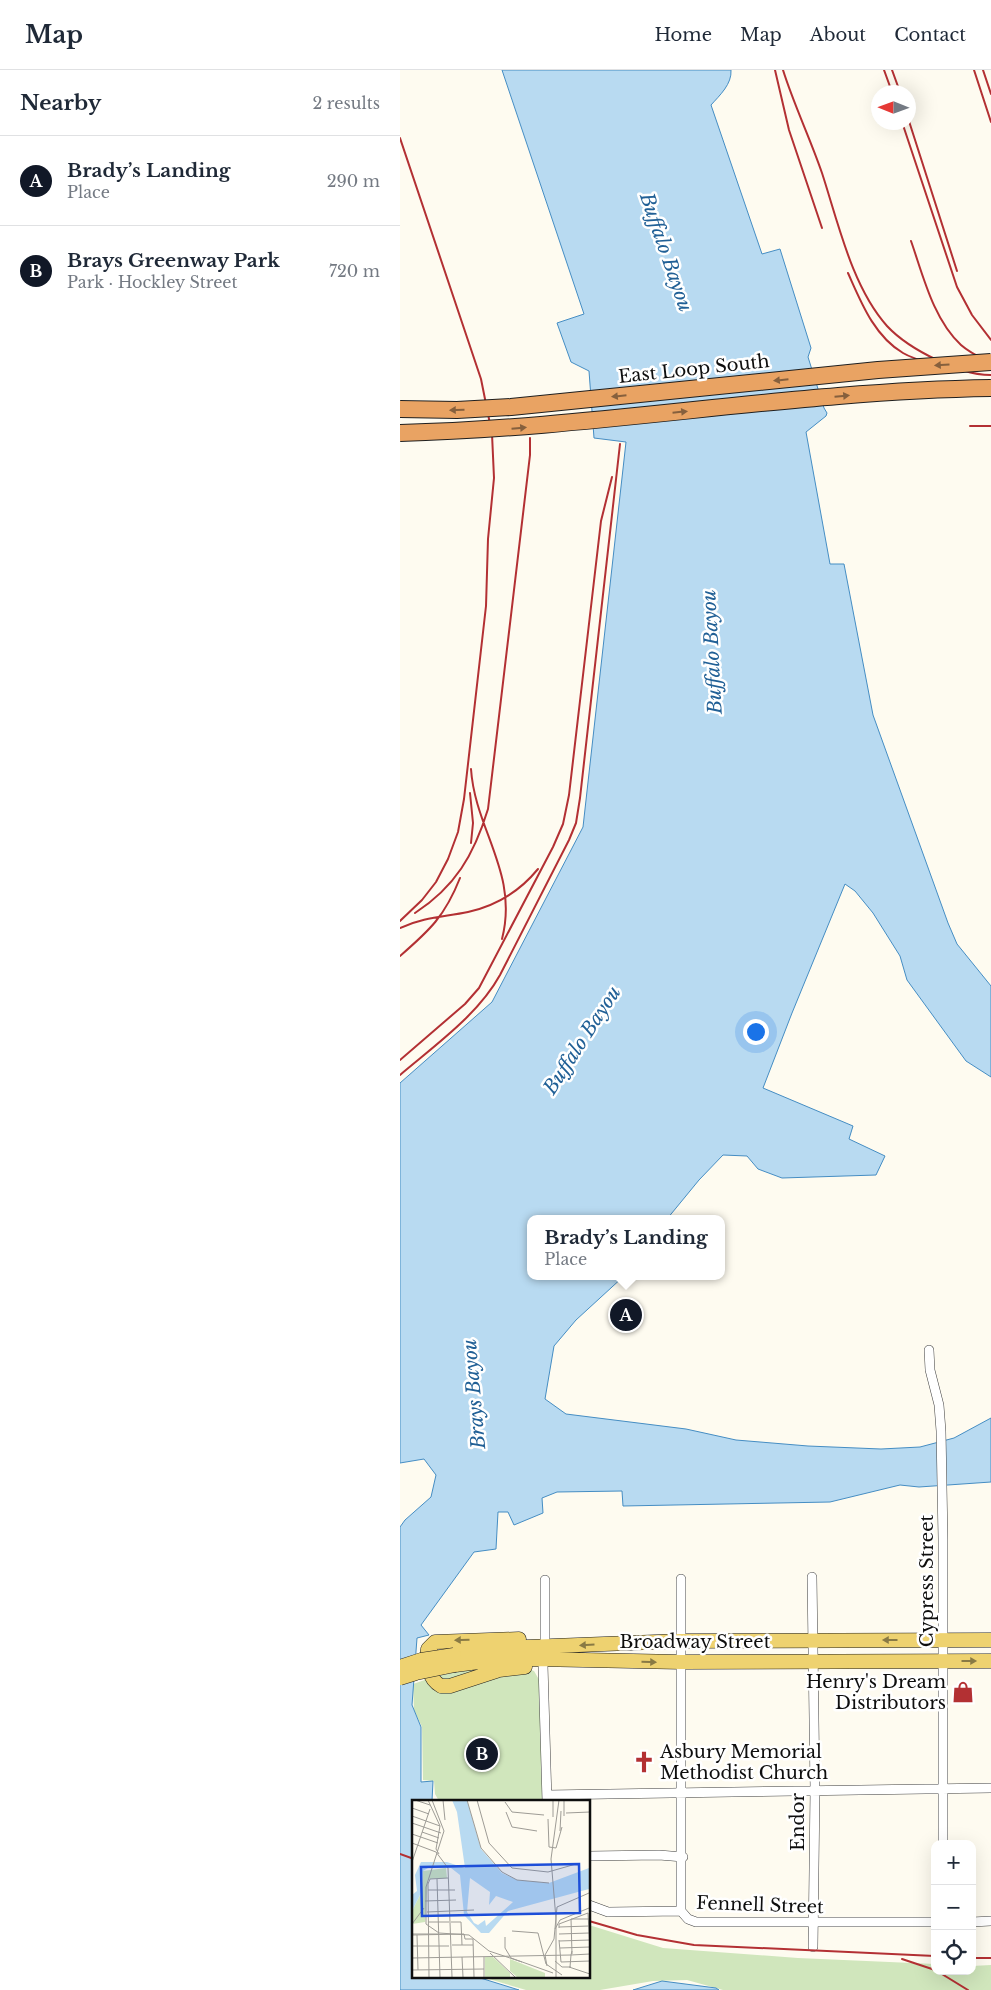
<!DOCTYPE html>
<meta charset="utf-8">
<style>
:root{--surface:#fff;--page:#f6f6f7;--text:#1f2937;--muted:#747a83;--line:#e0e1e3;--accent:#111827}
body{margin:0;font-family:"Libre Baskerville",serif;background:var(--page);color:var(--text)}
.controls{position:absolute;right:15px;bottom:15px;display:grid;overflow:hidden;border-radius:10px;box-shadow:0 5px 20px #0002}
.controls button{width:45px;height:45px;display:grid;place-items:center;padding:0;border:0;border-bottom:1px solid var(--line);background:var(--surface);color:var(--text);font:25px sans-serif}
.compass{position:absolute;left:471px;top:15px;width:45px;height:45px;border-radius:50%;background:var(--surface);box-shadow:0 5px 20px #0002;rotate:271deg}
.you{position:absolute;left:355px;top:961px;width:18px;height:18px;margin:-12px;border:4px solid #fff;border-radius:50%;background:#1a73e8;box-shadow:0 0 0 8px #1a73e833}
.badge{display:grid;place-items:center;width:32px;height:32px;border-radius:50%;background:var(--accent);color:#fff;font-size:16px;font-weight:700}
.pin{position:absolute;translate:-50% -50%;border:2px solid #fff;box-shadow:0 1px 5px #0006}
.popup{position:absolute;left:127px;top:1145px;width:198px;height:65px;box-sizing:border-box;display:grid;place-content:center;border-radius:10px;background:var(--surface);filter:drop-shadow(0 1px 4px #0005);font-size:16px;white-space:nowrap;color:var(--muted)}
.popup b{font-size:19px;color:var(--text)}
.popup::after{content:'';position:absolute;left:50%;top:100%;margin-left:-10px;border:10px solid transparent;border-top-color:var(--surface)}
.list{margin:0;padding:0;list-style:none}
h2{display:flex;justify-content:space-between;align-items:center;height:65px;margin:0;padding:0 20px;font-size:21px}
h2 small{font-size:16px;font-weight:400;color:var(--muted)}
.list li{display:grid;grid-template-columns:32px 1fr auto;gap:15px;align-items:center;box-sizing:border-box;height:90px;padding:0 20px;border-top:1px solid var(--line)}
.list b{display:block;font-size:19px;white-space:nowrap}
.list p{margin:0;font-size:16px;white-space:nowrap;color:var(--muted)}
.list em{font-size:16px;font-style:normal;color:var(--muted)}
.icon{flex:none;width:28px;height:28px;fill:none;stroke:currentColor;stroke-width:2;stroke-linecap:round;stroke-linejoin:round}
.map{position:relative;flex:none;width:591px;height:1920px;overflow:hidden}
header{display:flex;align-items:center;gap:30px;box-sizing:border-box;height:70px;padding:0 25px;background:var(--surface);border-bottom:1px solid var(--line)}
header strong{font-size:24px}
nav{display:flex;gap:28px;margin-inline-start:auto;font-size:18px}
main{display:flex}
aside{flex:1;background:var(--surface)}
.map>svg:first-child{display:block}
.green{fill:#d0e6bc}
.water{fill:#b8daf1;stroke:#458dc3}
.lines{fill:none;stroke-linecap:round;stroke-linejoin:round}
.minor-casing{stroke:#414141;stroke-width:10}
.primary-casing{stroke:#1f1f1f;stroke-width:15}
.minor{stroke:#fff;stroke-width:9}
.primary{stroke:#eed270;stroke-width:14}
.rail{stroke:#b33033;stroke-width:2}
.primary-bridge-casing{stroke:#1f1f1f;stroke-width:15;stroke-linecap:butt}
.motorway-bridge-casing{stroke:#1f1f1f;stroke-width:18;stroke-linecap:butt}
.primary-bridge{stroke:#eed270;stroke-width:14}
.motorway-bridge{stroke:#e9a363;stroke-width:16}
.oneway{fill:#86603d}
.oneway2{fill:#897a44}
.labels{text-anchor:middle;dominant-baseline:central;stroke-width:5;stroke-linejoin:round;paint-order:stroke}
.street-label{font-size:18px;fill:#0e0e0e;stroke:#fff}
.poi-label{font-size:18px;fill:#0e0e0e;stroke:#fff;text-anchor:end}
.water-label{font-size:19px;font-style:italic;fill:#216096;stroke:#fff}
.inset-road{fill:none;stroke:#9e9c96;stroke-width:1}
.view{fill:#1d4ed8;fill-opacity:0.15;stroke:#1d4ed8;stroke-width:2.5}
.inset-edge{fill:none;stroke:#0e0e0e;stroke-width:2.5}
</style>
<header>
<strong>Map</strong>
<nav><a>Home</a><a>Map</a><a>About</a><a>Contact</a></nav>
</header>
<main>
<aside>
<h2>Nearby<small>2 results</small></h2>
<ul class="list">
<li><span class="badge">A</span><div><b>Brady’s Landing</b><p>Place</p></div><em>290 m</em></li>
<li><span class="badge">B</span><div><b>Brays Greenway Park</b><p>Park · Hockley Street</p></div><em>720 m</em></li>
</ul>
</aside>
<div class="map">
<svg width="591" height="1920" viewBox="0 0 591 1920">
<rect width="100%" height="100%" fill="#fefbf0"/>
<path class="green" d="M121,1596L134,1601L141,1613L142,1731H39L35,1724L34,1711L23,1710L22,1657L14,1640L13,1614C53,1600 79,1598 121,1596Z
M189,1855L263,1878L398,1888L535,1894V1901H572V1896L591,1895V1920H323L287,1910L253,1911L200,1920H126L79,1906H189Z"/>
<path class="water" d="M102,0H331C332,14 320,25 311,35L362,184L380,179L411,278L408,287L424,338L427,343L426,346L406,362L430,494H444L473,645L548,853L557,874L591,916V1007L566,991L507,910L500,886L473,843L455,821L445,814L392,943L363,1018L453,1056L449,1069L485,1086L476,1105L382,1108L358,1099L347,1086L323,1085L299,1110L267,1149H131V1206H224L176,1250L154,1276L145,1329L166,1344L286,1359L336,1370L408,1376L481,1379L520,1377L554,1368L591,1348V1412L519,1417L500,1415L430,1432L223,1436L222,1421L157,1422L142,1428L143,1443L114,1455L108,1442H98L96,1479L74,1482L21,1555L29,1565L17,1568L12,1635L21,1657V1712L33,1711L32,1731H14V1906H74L119,1920H0V1457L5,1450L31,1427L36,1405L24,1389L0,1393V1013L92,932L183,757L226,372L194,368L189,301L171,292L157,253L184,244Z
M262,1911L316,1918L319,1920H233Z"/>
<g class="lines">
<g class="minor-casing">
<path id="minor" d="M529,1280L530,1300L539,1335L541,1361L543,1469V1774
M412,1507L415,1720L413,1877
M281,1509V1841
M145,1510V1569
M143,1595L147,1731
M147,1725L591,1718
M189,1786L259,1785L283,1787
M189,1835L208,1842L281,1841L288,1849L296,1852H535
M572,1852L591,1851"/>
</g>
<g class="primary-casing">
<path id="primary" d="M119,1569L35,1572L28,1579C26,1592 28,1609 41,1616H50L99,1600L125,1597
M54,1585L127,1577L281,1571L591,1570
M55,1595L94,1590L135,1589L281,1592L591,1591"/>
</g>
<use href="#minor" class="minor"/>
<use href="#primary" class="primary"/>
<path class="rail" d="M375,0L389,60L422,158
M383,0C394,35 410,68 422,103C438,152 452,217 487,256C501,271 518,281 537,290C555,298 571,305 591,305
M484,0L492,22
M492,0L500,22
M574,0L591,52
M583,0L591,24
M508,48L557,201
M502,52L557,217L572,245L591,270
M0,68L81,309L92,364L94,408L88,469L86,536L64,729L58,762L48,789L36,812L22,830L0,851
M511,171C523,205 533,249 561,275C570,283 581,288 591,293
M448,203C461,232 474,266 503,283C513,289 526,292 537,295
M570,356H591
M71,699C75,760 119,803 102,869
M70,723L73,753L71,773
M15,843C55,817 74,785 88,739L130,385V368
M0,858C24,847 44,847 68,842C95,836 120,821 138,799
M0,886C30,860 45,846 60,808
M0,990L65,934L79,918L153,777L163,754L169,725L201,451L212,407
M0,1005C34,976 78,945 100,905L169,770L176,753L180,728L220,374
M0,1784L14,1789
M189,1851L237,1865L294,1875L535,1886
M572,1888H591
M502,1889L535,1900
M537,1901L568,1920"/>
<g class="primary-bridge-casing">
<path id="primary-bridge" d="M0,1597L21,1590L54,1585
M0,1608L16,1603L55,1595"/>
</g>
<g class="motorway-bridge-casing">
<path id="motorway-bridge" d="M0,339L57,340L111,337L478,300L591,292
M0,363C198,358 393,321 591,318"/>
</g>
<use href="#primary-bridge" class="primary-bridge"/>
<use href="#motorway-bridge" class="motorway-bridge"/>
</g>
<defs><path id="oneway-solid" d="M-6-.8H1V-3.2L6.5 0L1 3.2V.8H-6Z" transform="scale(1.25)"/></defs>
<g class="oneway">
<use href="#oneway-solid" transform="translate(542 295) rotate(177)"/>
<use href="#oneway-solid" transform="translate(381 310) rotate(174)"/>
<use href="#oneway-solid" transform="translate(219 326) rotate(174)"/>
<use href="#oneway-solid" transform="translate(442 326) rotate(-5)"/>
<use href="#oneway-solid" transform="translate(57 340) rotate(179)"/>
<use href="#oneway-solid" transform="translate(280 342) rotate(-6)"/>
<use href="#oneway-solid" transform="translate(119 358) rotate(-5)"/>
</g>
<g class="oneway2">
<use href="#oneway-solid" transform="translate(62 1570) rotate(179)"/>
<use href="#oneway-solid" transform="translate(490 1570) rotate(180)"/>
<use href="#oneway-solid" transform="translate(187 1575) rotate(177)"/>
<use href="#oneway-solid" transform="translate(569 1591)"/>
<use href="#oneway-solid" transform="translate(249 1592) rotate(1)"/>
</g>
<defs>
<g id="shop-bare" transform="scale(1.725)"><path d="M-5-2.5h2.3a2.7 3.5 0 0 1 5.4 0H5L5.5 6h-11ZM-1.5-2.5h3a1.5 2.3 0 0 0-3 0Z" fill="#b33033" stroke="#fff" stroke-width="2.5" paint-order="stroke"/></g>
<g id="church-bare" transform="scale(1.725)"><path d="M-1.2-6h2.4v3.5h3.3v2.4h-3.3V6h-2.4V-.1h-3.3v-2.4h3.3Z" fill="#b33033" stroke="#fff" stroke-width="2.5" paint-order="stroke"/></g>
</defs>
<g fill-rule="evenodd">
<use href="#shop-bare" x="563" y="1622"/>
<use href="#church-bare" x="244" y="1692"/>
</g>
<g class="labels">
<g class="street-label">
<text transform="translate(294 299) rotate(-6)">East Loop South</text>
<text transform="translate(527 1511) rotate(-90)">Cypress Street</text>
<text x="295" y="1572">Broadway Street</text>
<text transform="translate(398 1752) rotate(-90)">Endor</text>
<text transform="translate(360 1835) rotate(2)">Fennell Street</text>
</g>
<g class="poi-label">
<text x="546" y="1612">Henry's Dream<tspan x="546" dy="21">Distributors</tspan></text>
<text x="260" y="1682" text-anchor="start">Asbury Memorial<tspan x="260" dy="21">Methodist Church</tspan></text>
</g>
<g class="water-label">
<text transform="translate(266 182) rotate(71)">Buffalo Bayou</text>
<text transform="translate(312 582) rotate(-93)">Buffalo Bayou</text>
<text transform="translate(182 970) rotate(-57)">Buffalo Bayou</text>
<text transform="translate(74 1324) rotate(-95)">Brays Bayou</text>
</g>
</g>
<g transform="translate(12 1730)">
<rect width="178" height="178" fill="#fefbf0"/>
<path d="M34,68L35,78L16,79L13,122L0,124V111L10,91L11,71ZM73,157H81L98,173V177H73ZM98,159L133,173V177H105L98,171Z" fill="#d0e6bc"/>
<path d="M40,0H55L69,49L90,73L105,80L137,83L177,68V89L96,111L77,133H69L52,115L48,75L39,68H16L11,71L9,93L0,111V95L5,91L3,75L9,62H35L53,68L45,12ZM58,78L78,92L77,105L84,96L101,102L74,126L73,120L66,125L62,123L55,112Z" fill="#b8daf1" fill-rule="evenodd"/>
<path class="inset-road" d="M3,0L18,5M16,0L28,26L24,49L27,54M20,0L32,31L14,87V124L27,133L57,135L77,151L110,162M31,0L33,20M55,0L69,48L90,72L105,80L137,83M65,0L77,43L100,68L136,72L164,64M141,0V17M93,2L100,12L132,15M0,8L17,14M94,12L100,27L125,31M154,13L178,12M0,16L28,26M152,16V0M136,19L137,47L144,48L150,27M0,23L29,33M148,31L149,11M10,32L27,38M0,34L26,43M0,43L24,52L36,68L40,177M0,62L18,9M25,79L28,177M16,90H43M13,101L44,100M15,112L62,110M16,122H37M39,122H49L50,145M0,124L12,108M147,127L177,126M147,128V124L176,113L178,150M143,129L148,120L177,108M100,131L126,133L134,164L150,175M0,134H27M147,134L177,133M0,135L52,134L53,139H61L62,177M5,135L6,170M93,137V148L99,158L141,173M147,140L149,162M147,141L178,140M40,145H61M0,146H37M148,148L178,147M78,153L103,177M160,154L159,119H178M50,157L51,177M72,157V177M0,158L159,155L160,151M143,161L150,167H159M149,162L178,161M135,166L133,155L142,139L145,107L177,93M157,167L178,174M158,167L159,155L178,154M0,170L72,169M17,177L16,84L18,79L36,78M144,177V119L139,59L147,0"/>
<path class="view" d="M167,64L168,113L10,116L9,67Z"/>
<rect width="178" height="178" class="inset-edge"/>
</g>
</svg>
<div class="controls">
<button>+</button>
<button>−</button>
<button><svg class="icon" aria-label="locate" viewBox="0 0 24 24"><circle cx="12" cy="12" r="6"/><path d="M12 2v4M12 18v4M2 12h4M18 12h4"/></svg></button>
</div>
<svg class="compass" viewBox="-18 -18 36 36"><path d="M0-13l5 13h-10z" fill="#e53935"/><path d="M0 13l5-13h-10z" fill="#747a83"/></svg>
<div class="you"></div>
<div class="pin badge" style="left:226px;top:1245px">A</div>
<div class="popup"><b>Brady’s Landing</b>Place</div>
<div class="pin badge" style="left:82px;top:1684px">B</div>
</div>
</main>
